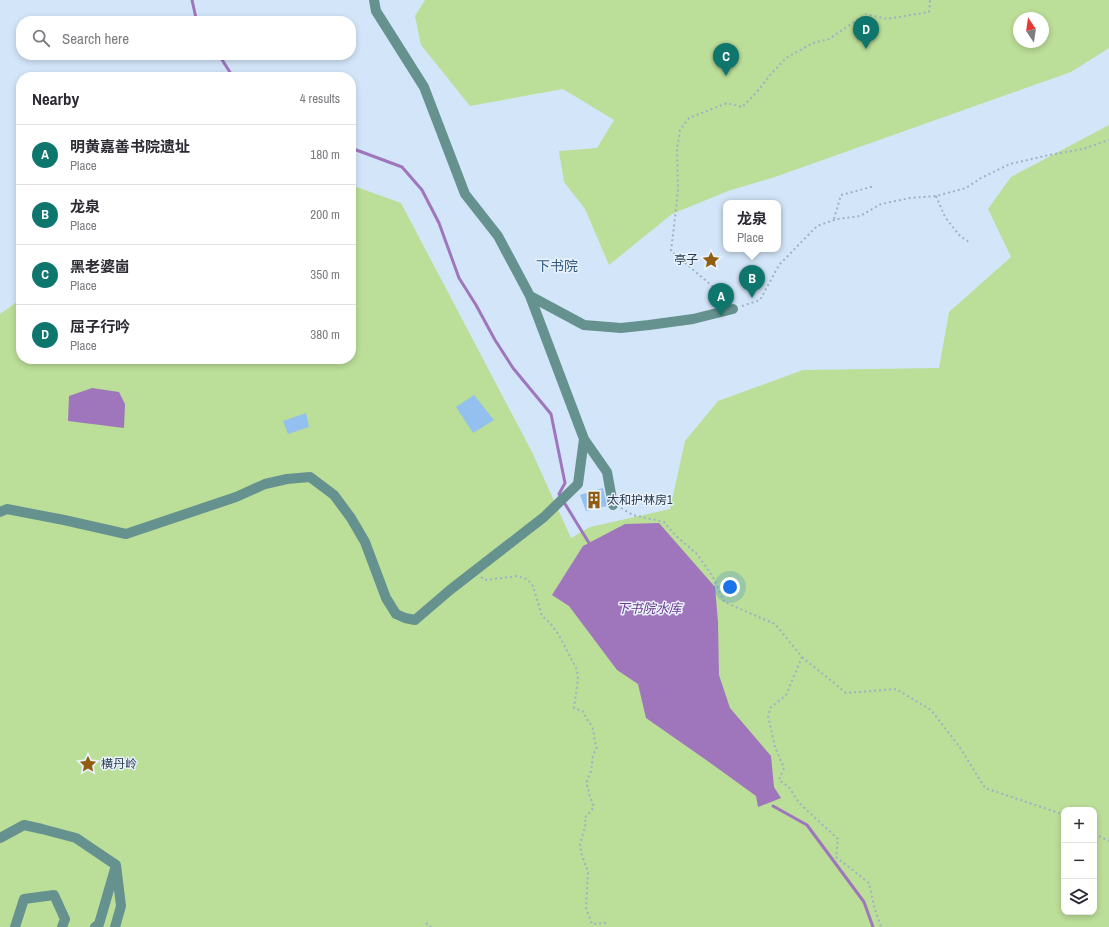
<!DOCTYPE html>
<meta charset="utf-8">
<style>
:root{--surface:#fff;--page:#f2f2f3;--text:#2b2b33;--muted:#7c7c81;--line:#e1e1e2;--accent:#0f766e}
body{margin:0;font-family:"Archivo Narrow","Noto Sans SC",sans-serif;background:var(--page);color:var(--text)}
.controls{position:absolute;right:12px;bottom:12px;display:grid;overflow:hidden;border-radius:8px;box-shadow:0 2px 6px #0003}
.controls button{width:36px;height:36px;display:grid;place-items:center;padding:0;border:0;border-bottom:1px solid var(--line);background:var(--surface);color:var(--text);font:20px sans-serif}
.compass{position:absolute;left:1013px;top:12px;width:36px;height:36px;border-radius:50%;background:var(--surface);box-shadow:0 2px 6px #0003;rotate:347deg}
.you{position:absolute;left:730px;top:587px;width:14px;height:14px;margin:-10px;border:3px solid #fff;border-radius:50%;background:#1a73e8;box-shadow:0 0 0 6px #1a73e833}
.badge{display:grid;place-items:center;width:26px;height:26px;border-radius:50%;background:var(--accent);color:#fff;font-size:13px;font-weight:700}
.pin{position:absolute;translate:-50% -33px;filter:drop-shadow(0 1px 2px #0008)}
.pin::after{content:'';position:absolute;top:21px;width:14px;height:12px;background:inherit;clip-path:polygon(0 0,100% 0,50% 100%)}
.popup{position:absolute;left:723px;top:200px;width:58px;height:52px;box-sizing:border-box;display:grid;place-content:center;border-radius:8px;background:var(--surface);filter:drop-shadow(0 1px 3px #0005);font-size:13px;white-space:nowrap;color:var(--muted)}
.popup b{font-size:15px;color:var(--text)}
.popup::after{content:'';position:absolute;left:50%;top:100%;margin-left:-8px;border:8px solid transparent;border-top-color:var(--surface)}
.list{margin:0;padding:0;list-style:none}
h2{display:flex;justify-content:space-between;align-items:center;height:52px;margin:0;padding:0 16px;font-size:17px}
h2 small{font-size:13px;font-weight:400;color:var(--muted)}
.list li{display:grid;grid-template-columns:26px 1fr auto;gap:12px;align-items:center;box-sizing:border-box;height:60px;padding:0 16px;border-top:1px solid var(--line)}
.list b{display:block;font-size:15px;white-space:nowrap}
.list p{margin:0;font-size:13px;white-space:nowrap;color:var(--muted)}
.list em{font-size:13px;font-style:normal;color:var(--muted)}
.icon{flex:none;width:22px;height:22px;fill:none;stroke:currentColor;stroke-width:2;stroke-linecap:round;stroke-linejoin:round}
.map{position:relative;flex:none;width:1109px;height:927px;overflow:hidden}
.search{position:absolute;background:var(--surface);box-shadow:0 2px 6px #0003;left:16px;top:16px;width:340px;height:44px;display:flex;align-items:center;gap:10px;box-sizing:border-box;padding:0 14px;border-radius:16px;color:var(--muted);font-size:15px}
.panel{position:absolute;background:var(--surface);box-shadow:0 2px 6px #0003;left:16px;top:72px;width:340px;height:292px;border-radius:16px}
.map>svg:first-child{display:block}
.green{fill:#bbde98;fill-rule:evenodd}
.water{fill:#9f76bc}
.lines{fill:none;stroke-linecap:round;stroke-linejoin:round}
.stream{stroke:#9f76bc;stroke-width:3}
.building{fill:#93c0ef}
.path{stroke:#9fb2c5;stroke-width:2;stroke-dasharray:2 3;stroke-linecap:butt}
.minor{stroke:#65928f;stroke-width:10}
.labels{text-anchor:middle;dominant-baseline:central;stroke-width:3;stroke-linejoin:round;paint-order:stroke}
.poi-label{font-size:12px;fill:#283b4e;stroke:#e9f2fc;text-anchor:start}
.water-label{font-size:13px;font-style:italic;fill:#6d398e;stroke:#e9f2fc}
.quarter-label{font-size:14px;fill:#305a83;stroke:#e9f2fc}
</style>
<div class="map">
<svg width="1109" height="927" viewBox="0 0 1109 927">
<rect width="100%" height="100%" fill="#d3e6f9"/>
<path class="green" d="M425,0H1109V48L1071,72L772,178L728,191L672,214L609,265L585,209L564,182L559,151L597,148L614,120L563,89L470,106L421,45L415,16ZM1019,18H1043V42H1019Z
M1109,125V927H0V314L21,299V359H351V185L401,203L532,452L571,538L590,527L670,509L685,441L718,401L803,370L939,368L949,312L1011,257L988,209L1011,177ZM1064,810H1094V912H1064Z"/>
<path class="water" d="M92,388L119,392L125,404L124,428L68,421L69,396Z
M659,523L715,587L718,622L719,675L730,708L771,756L774,787L781,798L771,802L758,807L756,796L709,762L646,718L638,684L617,670L569,606L552,595L583,546L625,524Z"/>
<g class="lines">
<path class="stream" d="M192,0L196,18L198,21
M219,55L233,77
M351,148L402,167L422,190L439,223L459,278L476,305L495,340L513,368L551,414L565,483L559,494L589,543
M773,806L807,825L864,902L873,927"/>
</g>
<path class="building" d="M474,395L494,420L473,433L456,407Z
M306,413L309,427L288,434L283,421Z
M603,488L607,506L586,511L580,495Z"/>
<g class="lines">
<path class="path" d="M936,196L945,217L960,236L969,242
M834,219L841,195L875,186
M728,300L718,291L671,251L676,209L678,189L677,149L680,130L689,118L727,103L742,107L757,92L771,74L786,58L813,43L829,39L866,14L887,19L929,12L930,0
M742,306L760,300L779,265L817,226L837,219L860,216L881,204L910,198L936,196L966,188L981,178L1010,164L1049,155L1083,149L1109,140
M621,508L633,515L664,522L676,536L697,554L713,577L724,602L775,624L802,657L786,695L771,707L768,716L775,747L784,768L779,780L789,787L799,803L838,839L836,857L869,883L874,906L881,927
M481,577L486,580L517,576L527,579L533,586L542,616L550,623L559,635L577,670L578,679L574,708L584,712C585,718 589,721 592,727C595,733 593,739 597,747L593,755L591,771L586,783C588,788 589,792 590,797C591,800 593,803 594,807L584,819L586,822L580,845L582,856L588,871L586,908L592,924L605,923L604,927
M802,657L846,693L896,689L931,710L959,746L985,788L1059,813L1064,811
M1070,810L1075,809L1074,810
M1064,831L1063,832H1064
M1094,836H1099L1109,841
M426,923L431,927"/>
<path class="minor" d="M374,0L376,11L424,87L465,194L498,236L530,296L584,439L607,472L613,505
M530,296L584,325L621,328L649,325L693,319L733,309
M0,512L7,509L64,520L126,534L236,497L265,484L287,479L310,477L334,495L351,518L365,542L386,598L396,614L405,618L415,620L450,590L544,517L578,484L584,439
M0,838L24,825L42,829L76,838L116,865L121,906L115,927
M15,927L24,899L54,895L65,919L62,927
M95,927L99,924L115,869"/>
</g>
<defs>
<g id="sight-bare" transform="scale(1.38)"><path d="M0-6L1.8-2.2L6-1.7L2.9 1.2L3.7 5.4L0 3.3L-3.7 5.4L-2.9 1.2L-6-1.7L-1.8-2.2Z" fill="#915d0e" stroke="#e9f2fc" stroke-width="2.5" paint-order="stroke"/></g>
<g id="building-bare" transform="scale(1.38)"><path d="M-4-6H4V6H1V3H-1V6H-4ZM-2.5-4.3h1.7v1.8h-1.7ZM.8-4.3h1.7v1.8H.8ZM-2.5-1h1.7V.8h-1.7ZM.8-1h1.7V.8H.8Z" fill="#915d0e" stroke="#e9f2fc" stroke-width="2.5" paint-order="stroke"/></g>
</defs>
<g fill-rule="evenodd">
<use href="#sight-bare" x="711" y="260"/>
<use href="#building-bare" x="594" y="500"/>
<use href="#sight-bare" x="88" y="764"/>
</g>
<g class="labels">
<g class="poi-label">
<text x="698" y="260" text-anchor="end">亭子</text>
<text x="607" y="500">太和护林房1</text>
<text x="101" y="764">横丹岭</text>
</g>
<g class="water-label">
<text x="649" y="608">下书院水库</text>
</g>
<g class="quarter-label">
<text x="557" y="266">下书院</text>
</g>
</g>
</svg>
<div class="controls">
<button>+</button>
<button>−</button>
<button><svg class="icon" aria-label="layers" viewBox="0 0 24 24"><path d="M12 4l9 5-9 5-9-5zM3 14l9 5 9-5"/></svg></button>
</div>
<svg class="compass" viewBox="-18 -18 36 36"><path d="M0-13l5 13h-10z" fill="#e53935"/><path d="M0 13l5-13h-10z" fill="#7c7c81"/></svg>
<div class="you"></div>
<div class="pin badge" style="left:721px;top:316px">A</div>
<div class="pin badge" style="left:752px;top:298px">B</div>
<div class="popup"><b>龙泉</b>Place</div>
<div class="pin badge" style="left:726px;top:76px">C</div>
<div class="pin badge" style="left:866px;top:49px">D</div>
<div class="search"><svg class="icon" aria-label="search" viewBox="0 0 24 24"><circle cx="10" cy="10" r="6"/><path d="M15 15l6 6"/></svg>Search here</div>
<section class="panel">
<h2>Nearby<small>4 results</small></h2>
<ul class="list">
<li><span class="badge">A</span><div><b>明黄嘉善书院遗址</b><p>Place</p></div><em>180 m</em></li>
<li><span class="badge">B</span><div><b>龙泉</b><p>Place</p></div><em>200 m</em></li>
<li><span class="badge">C</span><div><b>黑老婆崮</b><p>Place</p></div><em>350 m</em></li>
<li><span class="badge">D</span><div><b>屈子行吟</b><p>Place</p></div><em>380 m</em></li>
</ul>
</section>
</div>
